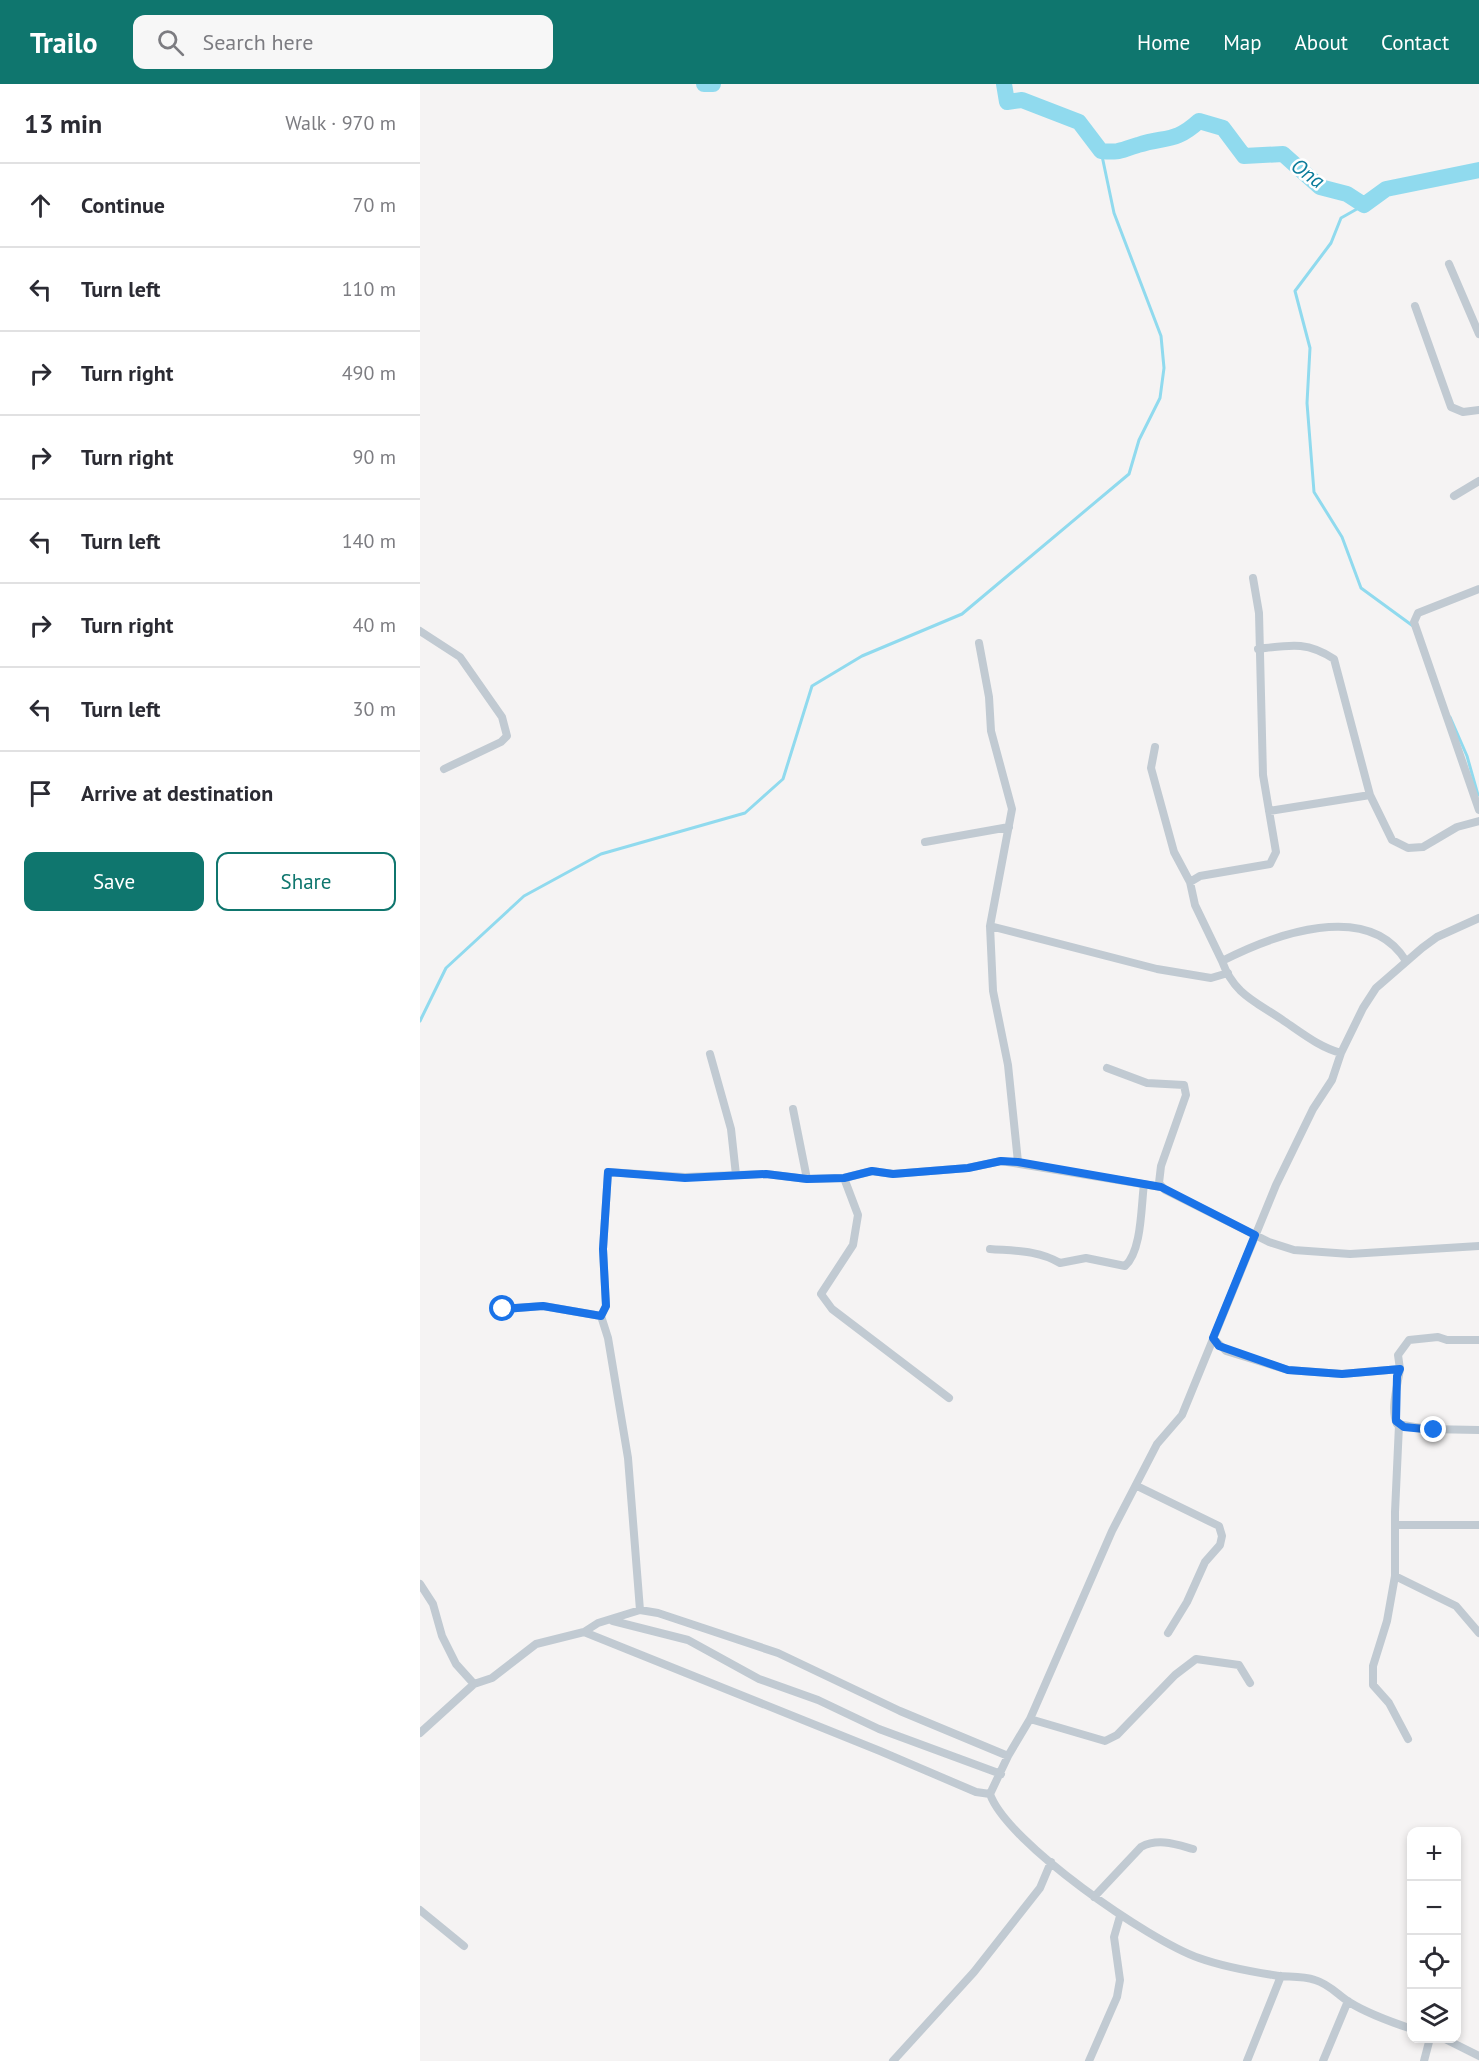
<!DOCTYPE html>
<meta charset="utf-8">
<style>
:root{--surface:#fff;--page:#f7f7f7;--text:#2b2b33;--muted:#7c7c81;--line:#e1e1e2;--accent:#0f766e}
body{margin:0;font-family:"PT Sans",sans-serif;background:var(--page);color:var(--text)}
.controls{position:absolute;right:18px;bottom:18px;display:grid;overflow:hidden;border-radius:12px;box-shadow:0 3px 9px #0003}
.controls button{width:54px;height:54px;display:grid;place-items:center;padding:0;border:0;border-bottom:2px solid var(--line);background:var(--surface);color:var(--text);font:30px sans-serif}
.stop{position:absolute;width:18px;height:18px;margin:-14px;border:4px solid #1a73e8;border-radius:50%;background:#fff}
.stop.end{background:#1a73e8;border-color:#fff;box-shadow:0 2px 6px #0008}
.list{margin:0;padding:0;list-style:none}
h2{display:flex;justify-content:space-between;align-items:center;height:78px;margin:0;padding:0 24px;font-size:26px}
h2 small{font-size:20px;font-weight:400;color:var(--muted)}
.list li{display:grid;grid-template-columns:39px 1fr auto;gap:18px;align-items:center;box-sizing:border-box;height:84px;padding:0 24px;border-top:2px solid var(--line)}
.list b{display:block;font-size:22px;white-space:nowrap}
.list em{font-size:20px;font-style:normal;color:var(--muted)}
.actions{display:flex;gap:12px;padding:18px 24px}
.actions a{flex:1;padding:14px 0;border:2px solid var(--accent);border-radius:12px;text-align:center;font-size:21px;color:var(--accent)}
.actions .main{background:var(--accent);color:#fff}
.icon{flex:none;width:33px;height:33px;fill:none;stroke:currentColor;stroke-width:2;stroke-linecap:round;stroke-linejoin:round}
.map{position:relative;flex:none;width:1059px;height:1977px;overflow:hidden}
header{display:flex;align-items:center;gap:36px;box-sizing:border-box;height:84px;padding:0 30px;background:var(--accent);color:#fff}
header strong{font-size:28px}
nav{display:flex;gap:33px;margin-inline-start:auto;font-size:21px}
.search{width:420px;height:54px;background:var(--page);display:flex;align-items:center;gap:15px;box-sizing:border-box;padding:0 21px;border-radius:12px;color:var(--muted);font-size:22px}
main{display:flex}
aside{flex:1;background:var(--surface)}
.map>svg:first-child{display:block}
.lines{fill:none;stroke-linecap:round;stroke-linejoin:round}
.stream{stroke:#90daee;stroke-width:3}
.river{stroke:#90daee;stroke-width:16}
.street{stroke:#c1cad2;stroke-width:8}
.route{stroke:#1a73e8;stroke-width:8}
.labels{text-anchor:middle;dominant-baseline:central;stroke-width:5;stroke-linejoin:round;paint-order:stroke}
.water-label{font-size:21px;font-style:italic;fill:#0c7c9b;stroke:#fff}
</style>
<header>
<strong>Trailo</strong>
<div class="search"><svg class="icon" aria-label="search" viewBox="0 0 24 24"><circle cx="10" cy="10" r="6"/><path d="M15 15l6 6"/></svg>Search here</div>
<nav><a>Home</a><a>Map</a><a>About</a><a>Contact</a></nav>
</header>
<main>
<aside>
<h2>13 min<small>Walk · 970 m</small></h2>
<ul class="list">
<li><svg class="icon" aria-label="ahead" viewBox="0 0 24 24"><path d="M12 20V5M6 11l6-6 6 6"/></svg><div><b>Continue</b></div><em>70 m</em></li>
<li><svg class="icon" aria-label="left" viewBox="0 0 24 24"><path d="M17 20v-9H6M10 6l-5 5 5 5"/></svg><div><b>Turn left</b></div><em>110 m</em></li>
<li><svg class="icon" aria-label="right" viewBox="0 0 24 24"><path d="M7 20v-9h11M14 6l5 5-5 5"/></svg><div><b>Turn right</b></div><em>490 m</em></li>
<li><svg class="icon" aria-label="right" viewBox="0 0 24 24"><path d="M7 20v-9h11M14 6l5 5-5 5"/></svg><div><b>Turn right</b></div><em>90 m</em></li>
<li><svg class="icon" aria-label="left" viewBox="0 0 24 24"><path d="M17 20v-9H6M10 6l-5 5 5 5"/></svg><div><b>Turn left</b></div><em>140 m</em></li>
<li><svg class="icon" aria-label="right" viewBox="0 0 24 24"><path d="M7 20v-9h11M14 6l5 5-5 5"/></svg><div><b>Turn right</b></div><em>40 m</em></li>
<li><svg class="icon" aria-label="left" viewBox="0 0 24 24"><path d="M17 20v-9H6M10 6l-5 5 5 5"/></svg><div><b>Turn left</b></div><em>30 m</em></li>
<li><svg class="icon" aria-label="arrive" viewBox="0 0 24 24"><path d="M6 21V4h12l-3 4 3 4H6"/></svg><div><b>Arrive at destination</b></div></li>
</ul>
<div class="actions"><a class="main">Save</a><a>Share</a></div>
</aside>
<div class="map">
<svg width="1059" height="1977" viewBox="0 0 1059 1977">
<rect width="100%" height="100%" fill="#f5f3f3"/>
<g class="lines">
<path class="stream" d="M944,121L921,134L911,159L875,207L890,264L887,319L894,408L922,453L941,504L993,542
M1030,633L1047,672L1058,711
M0,937L26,884L104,812L181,770L325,729L363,695L392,602L442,572L542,530L709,390L719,356L740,314L744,284L741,252L694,129L681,67"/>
<path class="river" d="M284,0H293
M584,0L587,18L602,16L659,38L681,67C701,69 700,66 718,61C746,52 755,59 779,37L803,44L824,72L863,70L900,103L927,110L944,121L966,105L1059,86"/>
<path class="street" d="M1029,180L1059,250
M995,222L1031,323L1043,328L1059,326
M1034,412L1059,397
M1059,505L998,529L994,538L1059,726
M0,547L40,573L82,633L87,652L81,658L24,685
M559,559L569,613L571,647L592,725L570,842L573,907L588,981L598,1078
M838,565C870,561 887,557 914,575L950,711
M735,663L731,684L754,768L770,798L775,821L802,877
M849,727L950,711L972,756L988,764L1003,763L1037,743L1059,737
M505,758L589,743
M770,798L780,792L850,780L856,768L843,691L839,529L833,494
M570,842L737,885L791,894L808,889
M921,969C899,963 882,949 864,937C837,918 814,911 802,877C853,851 948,815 986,877
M290,970L311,1045L316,1091
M687,984L727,999L764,1001L766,1011L741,1082L739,1099L745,1106L849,1158L874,1166L930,1170L1059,1162
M373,1025L387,1095
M424,1094L438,1131L433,1161L401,1210L412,1225L529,1314
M570,1165C595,1167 618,1166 640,1179L666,1174L705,1182C722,1167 721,1122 724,1100
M83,1225L123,1222L181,1232L188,1254L208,1374L220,1526
M181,1232L186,1222L183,1165L188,1088L265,1093L346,1090L387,1095L424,1094L452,1087L473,1090L548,1084L581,1077L741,1103
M793,1254L806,1267L868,1286L922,1290L980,1285L978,1271L989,1256L1018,1253L1027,1256H1059
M980,1285C978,1300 970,1325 977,1340L1007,1345L1059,1346
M979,1341L975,1428V1492L967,1537L953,1582V1601L969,1619L988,1655
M717,1402L799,1442L802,1452L800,1461L785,1478L767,1518L748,1549
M976,1441H1059
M975,1492L1036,1522L1059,1549
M0,1500L13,1520L22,1552L36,1580L54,1600L72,1594L116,1560L164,1548L460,1667L556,1708L570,1710
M193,1537L268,1556L339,1595L398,1616L459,1645L581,1690
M164,1548L178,1539L220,1526L238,1529L358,1569L480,1627L588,1672
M610,1635L685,1657L697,1651L755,1591L776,1575L819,1581L830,1599
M0,1649L54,1600
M674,1813L721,1763C738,1754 755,1760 773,1765
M0,1826L44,1862
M992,1945C971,1938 948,1930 929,1918C917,1910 909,1900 895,1896C883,1892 871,1893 859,1892C833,1888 804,1883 779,1874C730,1857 587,1759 570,1710L588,1672L610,1635L692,1447L737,1360L762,1331L856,1101L893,1025L912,996L921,969L943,924L956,904L1002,864L1017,853L1059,834
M1023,1954L1059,1972
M473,1977L554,1888L620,1804L631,1778
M669,1977L697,1913L700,1896L694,1853L700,1832
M827,1977L861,1892
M903,1977L928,1917
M1004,1977L1010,1954"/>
</g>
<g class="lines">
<path class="route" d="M83,1225L123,1222L181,1232L186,1222L183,1165L188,1088L265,1094L346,1090L387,1095L424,1094L452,1087L473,1090L548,1084L581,1077L598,1078L741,1103L835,1151L793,1254L799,1262L868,1286L922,1290L980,1285L977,1292L976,1337L984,1343L1014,1346"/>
</g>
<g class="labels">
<g class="water-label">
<text transform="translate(888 89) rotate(36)">Ona</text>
</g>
</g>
</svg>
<div class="controls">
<button>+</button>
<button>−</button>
<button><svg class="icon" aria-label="locate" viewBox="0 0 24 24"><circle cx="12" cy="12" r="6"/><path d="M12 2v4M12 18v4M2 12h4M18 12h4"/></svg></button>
<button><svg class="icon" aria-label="layers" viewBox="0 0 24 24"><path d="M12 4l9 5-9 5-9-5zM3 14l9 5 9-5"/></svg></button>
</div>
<div class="stop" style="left:83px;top:1225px"></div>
<div class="stop end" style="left:1014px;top:1346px"></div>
</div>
</main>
